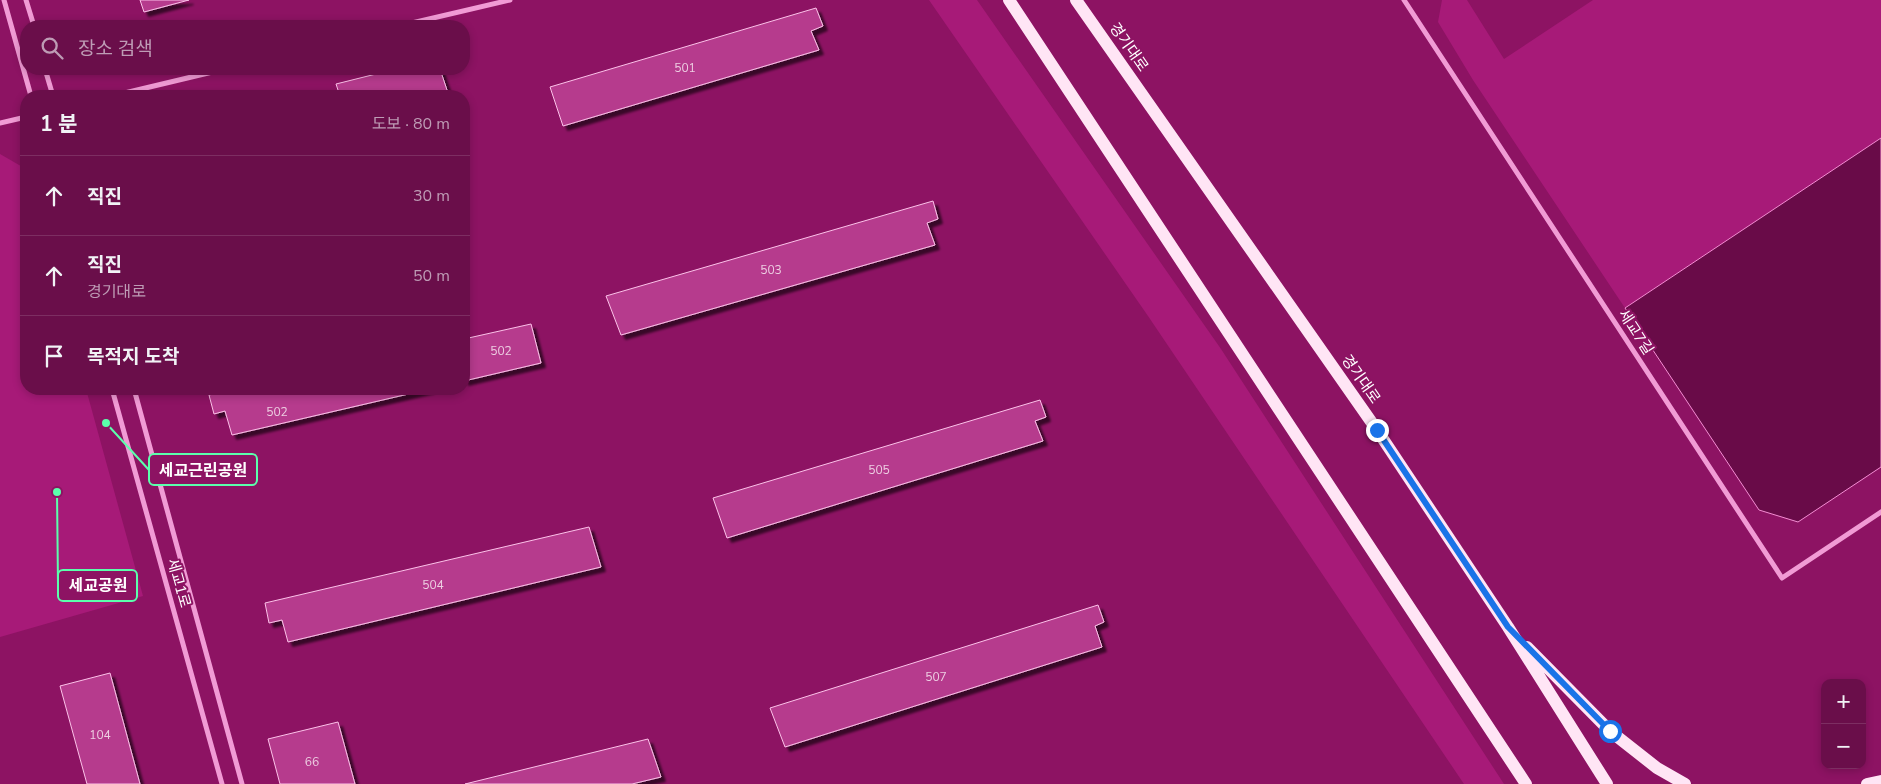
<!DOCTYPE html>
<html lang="ko">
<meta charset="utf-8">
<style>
:root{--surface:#6a0e4a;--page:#6f1751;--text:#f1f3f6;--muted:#be9cb5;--line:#7d2e62}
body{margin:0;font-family:"Nunito Sans","Noto Sans KR",sans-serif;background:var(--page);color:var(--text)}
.controls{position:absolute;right:15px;bottom:15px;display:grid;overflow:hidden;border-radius:10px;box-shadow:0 2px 8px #0003}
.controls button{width:45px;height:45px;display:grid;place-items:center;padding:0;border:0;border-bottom:1px solid var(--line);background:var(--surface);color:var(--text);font:25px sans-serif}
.stop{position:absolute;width:15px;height:15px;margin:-11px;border:4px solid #1a73e8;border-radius:50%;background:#fff}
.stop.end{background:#1a73e8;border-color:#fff;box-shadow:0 1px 5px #0008}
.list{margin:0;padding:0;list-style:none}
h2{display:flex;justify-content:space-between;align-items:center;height:65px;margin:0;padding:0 20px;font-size:21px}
h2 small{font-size:16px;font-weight:400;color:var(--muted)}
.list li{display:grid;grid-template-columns:32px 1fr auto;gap:15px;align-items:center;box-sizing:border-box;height:80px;padding:0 20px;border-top:1px solid var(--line)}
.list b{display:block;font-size:19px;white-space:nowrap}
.list p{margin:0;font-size:16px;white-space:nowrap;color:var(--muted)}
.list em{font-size:16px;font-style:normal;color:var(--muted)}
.icon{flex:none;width:28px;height:28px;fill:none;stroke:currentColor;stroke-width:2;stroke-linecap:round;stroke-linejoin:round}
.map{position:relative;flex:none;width:1881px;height:784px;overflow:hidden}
.search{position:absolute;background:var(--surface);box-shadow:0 2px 8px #0003;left:20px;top:20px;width:450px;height:55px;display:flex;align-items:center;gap:12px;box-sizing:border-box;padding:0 18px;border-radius:20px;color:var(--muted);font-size:19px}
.panel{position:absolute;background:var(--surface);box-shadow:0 2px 8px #0003;left:20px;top:90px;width:450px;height:305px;border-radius:20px}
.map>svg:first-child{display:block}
.green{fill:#a71a78}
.water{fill:#690b48;stroke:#f48dd3}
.building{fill:#b63b8d;stroke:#fcc2e9;filter:url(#shadow)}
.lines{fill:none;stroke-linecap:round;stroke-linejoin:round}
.street{stroke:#f19bd5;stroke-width:5}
.primary{stroke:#ffe5f5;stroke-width:12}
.route{stroke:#1a73e8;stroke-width:6}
.labels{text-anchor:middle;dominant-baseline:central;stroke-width:4;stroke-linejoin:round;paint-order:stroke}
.number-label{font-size:12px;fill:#edcee2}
.street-label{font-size:15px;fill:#fff;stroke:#8d1363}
.leader{fill:none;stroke:#5bffac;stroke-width:2}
.callout-dot{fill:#5bffac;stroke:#8d1363;stroke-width:2}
.callout{fill:#8d1363;stroke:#5bffac;stroke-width:2}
.callout-label{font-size:16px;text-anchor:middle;font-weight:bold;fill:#fff}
</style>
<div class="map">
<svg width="1881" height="784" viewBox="0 0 1881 784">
<defs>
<filter id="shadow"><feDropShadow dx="4.5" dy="4.5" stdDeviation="1" flood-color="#0009"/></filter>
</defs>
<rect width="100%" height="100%" fill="#8d1363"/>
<path class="green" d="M929,0H977L1221,349L1504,784H1464L1148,316Z
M1442,0H1467L1504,59L1593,0H1881V138L1625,308L1473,80L1438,22Z
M0,154L26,169V389H86L143,596L0,637Z"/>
<path class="water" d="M1881,138V467L1798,522L1759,510L1625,308Z"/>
<path class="building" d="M140,0H189L144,12Z
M816,8L823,26L811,31L819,50L563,126L550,87Z
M396,69H440L449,96H340L336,84Z
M933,201L938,219L927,223L935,245L621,335L606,296Z
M531,324L541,363L464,381V339Z
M236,389H430L232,435L225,411L214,414L209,395Z
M1040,400L1046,417L1035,421L1043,441L727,538L713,498Z
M589,527L601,567L288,642L282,620L269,623L265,603Z
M1098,605L1104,622L1095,626L1102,647L785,747L770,708Z
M110,673L140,784H87L60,686Z
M338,722L355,784H280L268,739Z
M648,739L661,777L632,784H465Z"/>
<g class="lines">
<path class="street" d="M4,0L31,96
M26,0L34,26
M1404,0L1782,578L1881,512
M399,26L510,0
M45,69L53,96
M112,96L225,69
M0,123L26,117
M112,389L222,784
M134,389L242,784"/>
<path class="primary" d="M1009,0L1526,784
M1076,0L1377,430L1508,627L1607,784
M1527,647L1610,731L1657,768L1685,784
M1867,784L1881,781"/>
</g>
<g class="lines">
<path class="route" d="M1377,430L1508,627L1610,731"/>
</g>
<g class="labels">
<g class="number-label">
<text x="685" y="68">501</text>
<text x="771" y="270">503</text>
<text x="501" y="351">502</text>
<text x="277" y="412">502</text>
<text x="879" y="470">505</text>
<text x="433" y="585">504</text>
<text x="936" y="677">507</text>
<text x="100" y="735">104</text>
<text x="312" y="762">66</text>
</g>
<g class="street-label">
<text transform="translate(1129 47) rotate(55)">경기대로</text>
<text transform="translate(1636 332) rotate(57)">세교7길</text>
<text transform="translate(1361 379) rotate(55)">경기대로</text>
<text transform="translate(179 583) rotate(74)">세교1로</text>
</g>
</g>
<path class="leader" d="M106 423L149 470M57 492L58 585"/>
<g class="callout-dot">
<circle cx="106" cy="423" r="5"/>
<circle cx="57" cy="492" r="5"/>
</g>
<g class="callout">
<rect x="149" y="454" width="108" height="31" rx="5"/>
<rect x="58" y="570" width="79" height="31" rx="5"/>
</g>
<g class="callout-label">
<text x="203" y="476">세교근린공원</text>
<text x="98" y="591">세교공원</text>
</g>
</svg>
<div class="controls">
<button>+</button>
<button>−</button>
</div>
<div class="stop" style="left:1610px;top:731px"></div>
<div class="stop end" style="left:1377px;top:430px"></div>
<div class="search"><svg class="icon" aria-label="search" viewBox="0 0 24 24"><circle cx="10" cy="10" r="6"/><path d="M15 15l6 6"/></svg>장소 검색</div>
<section class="panel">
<h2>1 분<small>도보 · 80 m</small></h2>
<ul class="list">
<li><svg class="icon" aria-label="ahead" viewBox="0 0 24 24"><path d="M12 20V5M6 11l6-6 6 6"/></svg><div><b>직진</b></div><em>30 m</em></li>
<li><svg class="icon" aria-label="ahead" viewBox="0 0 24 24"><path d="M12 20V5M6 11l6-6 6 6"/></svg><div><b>직진</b><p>경기대로</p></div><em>50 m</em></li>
<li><svg class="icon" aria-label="arrive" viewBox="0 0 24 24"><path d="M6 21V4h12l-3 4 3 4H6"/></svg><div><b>목적지 도착</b></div></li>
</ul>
</section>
</div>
